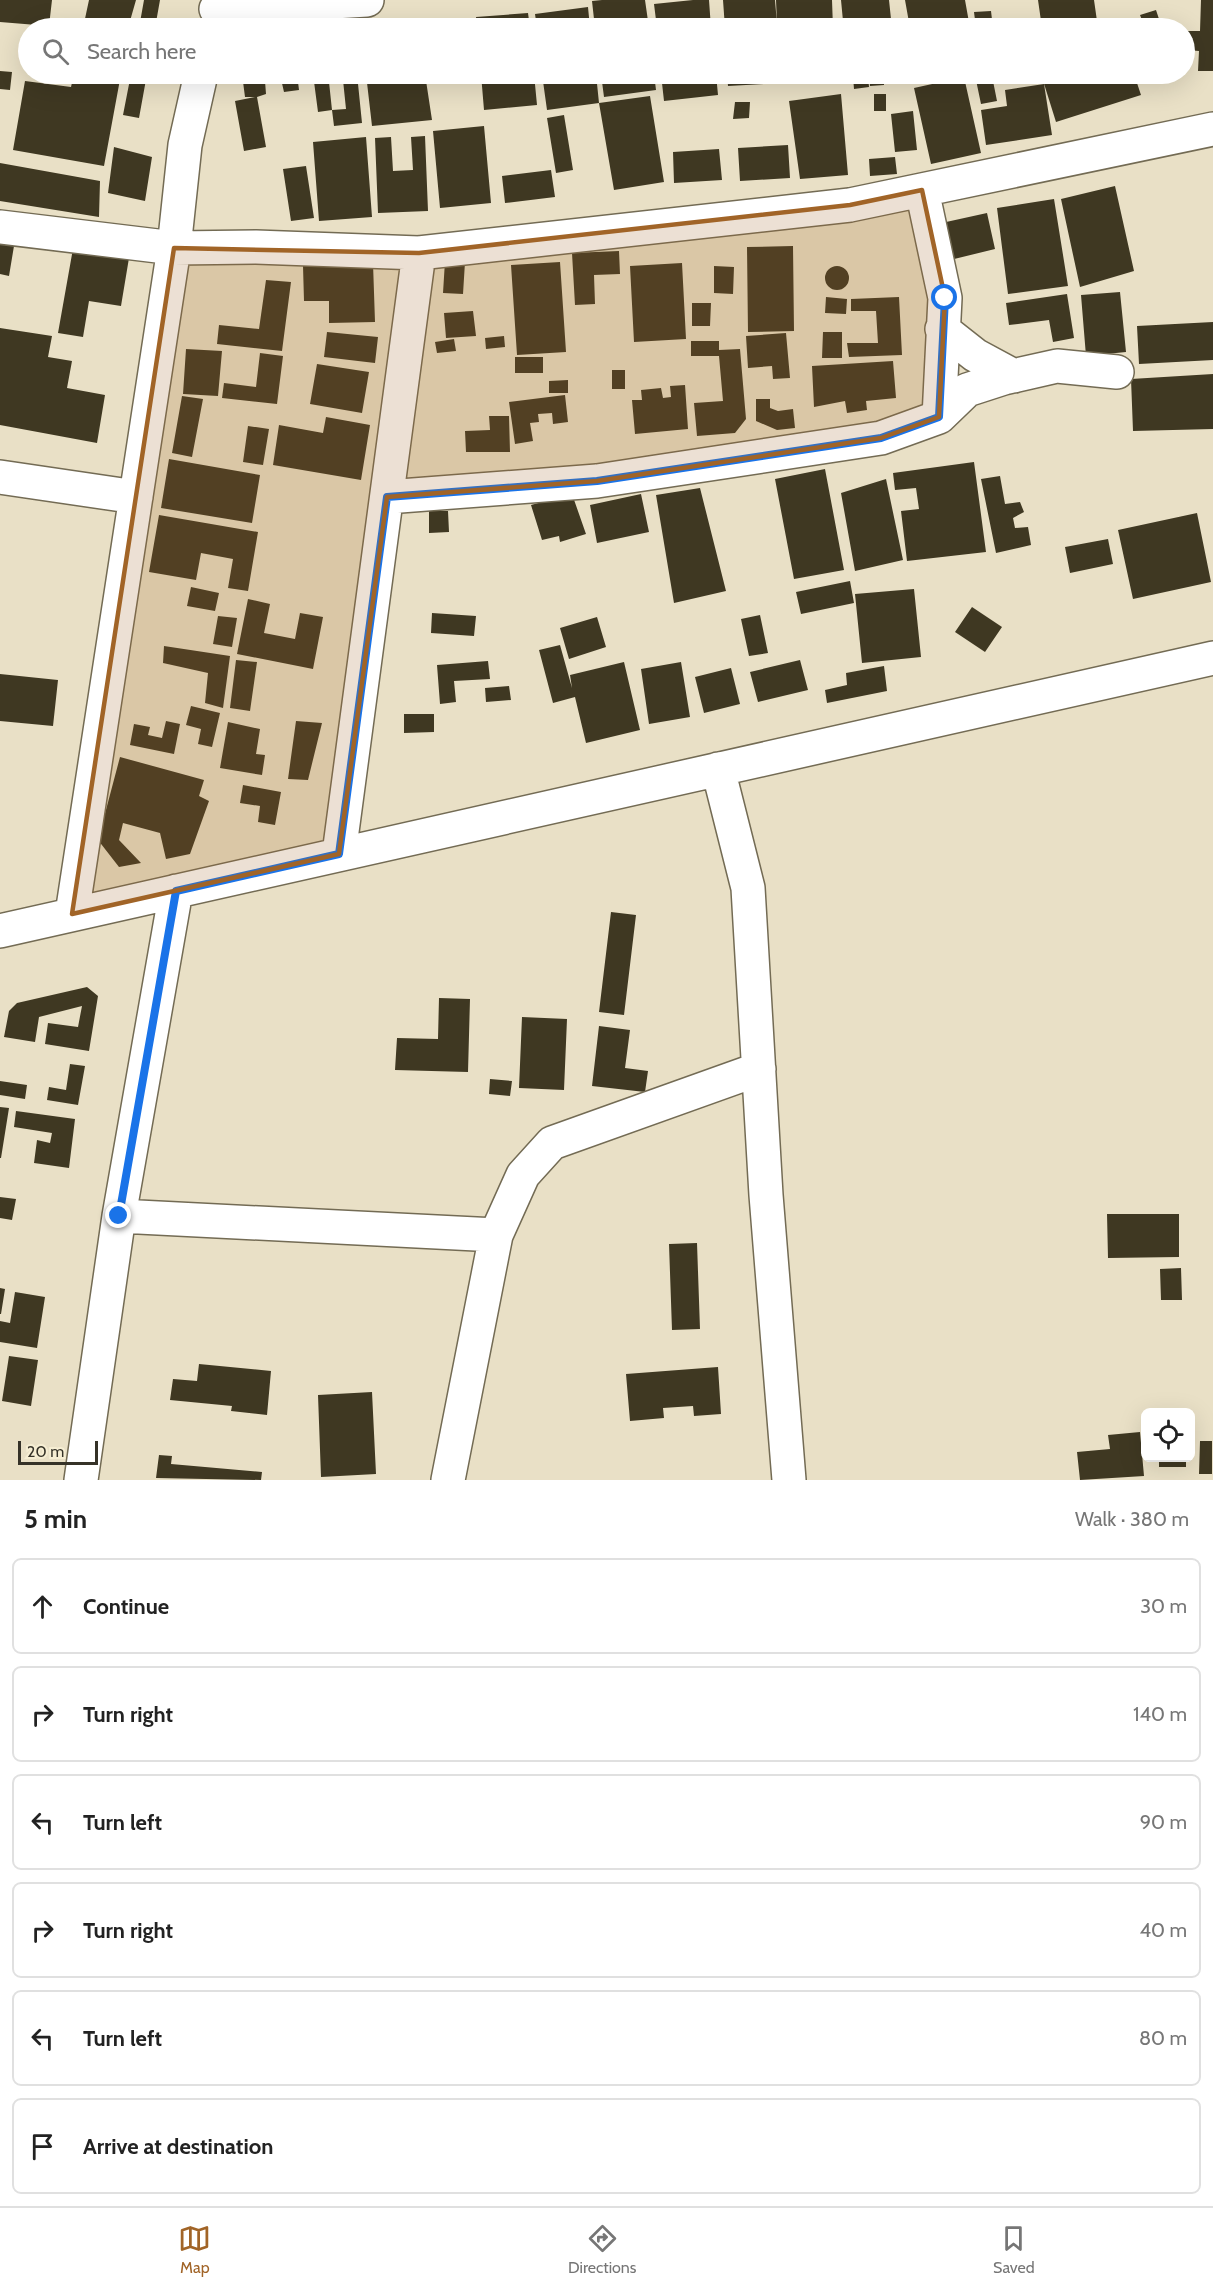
<!DOCTYPE html>
<meta charset="utf-8">
<style>
:root{--surface:#fff;--page:#f6f6f6;--text:#222;--muted:#767676;--line:#e0e0e0;--accent:#a16427}
body{margin:0;font-family:Cabin,sans-serif;background:var(--page);color:var(--text)}
.controls{position:absolute;right:18px;bottom:18px;display:grid;overflow:hidden;border-radius:9px;box-shadow:0 6px 24px #0002}
.controls button{width:54px;height:54px;display:grid;place-items:center;padding:0;border:0;border-bottom:2px solid var(--line);background:var(--surface);color:var(--text);font:30px sans-serif}
.scale{position:absolute;left:18px;bottom:15px;width:80px;box-sizing:border-box;padding-left:6px;border:3px solid #353228;border-top:0;font-size:16px;line-height:21px;white-space:nowrap;color:#353228;-webkit-text-stroke:4px #f6eed3;paint-order:stroke}
.stop{position:absolute;width:18px;height:18px;margin:-14px;border:4px solid #1a73e8;border-radius:50%;background:#fff}
.stop.end{background:#1a73e8;border-color:#fff;box-shadow:0 2px 6px #0008}
.list{margin:0;padding:0;list-style:none}
h2{display:flex;justify-content:space-between;align-items:center;height:78px;margin:0;padding:0 24px;font-size:26px}
h2 small{font-size:20px;font-weight:400;color:var(--muted)}
.list li{display:grid;grid-template-columns:39px 1fr auto;gap:18px;align-items:center;box-sizing:border-box;height:96px;margin:0 12px 12px;padding:0 12px;border:2px solid var(--line);border-radius:9px}
.list b{display:block;font-size:22px;white-space:nowrap}
.list em{font-size:20px;font-style:normal;color:var(--muted)}
.icon{flex:none;width:33px;height:33px;fill:none;stroke:currentColor;stroke-width:2;stroke-linecap:round;stroke-linejoin:round}
.map{position:relative;flex:none;width:1213px;height:1480px;overflow:hidden}
.search{position:absolute;background:var(--surface);box-shadow:0 6px 24px #0002;left:18px;right:18px;top:18px;height:66px;display:flex;align-items:center;gap:15px;box-sizing:border-box;padding:0 21px;border-radius:33px;color:var(--muted);font-size:22px}
.sheet{height:726px;background:var(--surface)}
nav{display:flex;justify-content:space-around;align-items:center;box-sizing:border-box;height:84px;border-top:2px solid var(--line);background:var(--surface);font-size:16px;color:var(--muted)}
nav a{display:grid;justify-items:center;gap:3px}
nav .on{color:var(--accent)}
.map>svg:first-child{display:block}
.building{fill:#3f3822}
.lines{fill:none;stroke-linecap:round;stroke-linejoin:round}
.minor-casing{stroke:#736b54;stroke-width:36}
.minor{stroke:#fff;stroke-width:33}
.route{stroke:#1a73e8;stroke-width:8}
.marked{fill:#a16427;fill-opacity:0.2;stroke:#a16427;stroke-width:4.5;stroke-linejoin:round}
</style>
<div class="map">
<svg width="1213" height="1480" viewBox="0 0 1213 1480">
<rect width="100%" height="100%" fill="#e9e0c6"/>
<path class="building" d="M0,0H52L49,26L0,22Z
M89,0H136L128,28H83Z
M144,0H160L155,28H139Z
M602,0H645L649,28H595L592,1Z
M693,0H709L711,28H657L654,4Z
M723,0H775L777,24L776,0H832L833,28H725Z
M841,0H889L891,19L843,21Z
M905,0H965L970,28H910Z
M1038,0H1094L1098,28H1042Z
M1201,0H1213V71H1198L1199,51L1187,50L1188,31H1200Z
M588,7L590,28H537L535,14Z
M1156,10L1162,28H1145L1140,15Z
M991,11L993,28H976L974,12Z
M528,13L530,28H477L476,17Z
M0,71L12,72L10,90L0,89Z
M74,74H121L104,166L13,150L25,81L71,87Z
M131,74H147L139,118L123,115Z
M242,74H297L299,90L284,92L281,79L265,81L266,94L257,97L266,147L244,151L235,101L255,97H245Z
M313,74H357L362,123L334,126L332,110L346,109L343,80L329,82L332,110L318,112Z
M366,74H425L432,120L372,126Z
M481,74H534L537,105L484,110Z
M542,74H596L599,103L650,96L664,182L614,190L599,103L547,110Z
M601,74H654L656,90L604,97Z
M661,74H716L718,95L664,101Z
M727,74H835L836,80L728,86Z
M869,74H884V85L870,86Z
M1021,74H1037L1038,77L1023,80Z
M1041,74H1134L1141,95L1056,122Z
M868,76L869,87L854,89L853,77Z
M992,76L997,101L981,104L976,80Z
M964,77L981,153L931,164L914,88Z
M1044,84L1052,135L986,145L981,110L1007,106L1005,90Z
M841,94L848,175L800,179L789,101Z
M874,94H886V111H874Z
M735,102H750L749,118L733,119Z
M913,111L917,150L895,152L891,114Z
M564,115L573,170L556,173L547,118Z
M484,126L491,203L440,208L433,131Z
M425,136L428,211L378,213L375,138L391,137L393,171L413,170L411,137Z
M366,137L372,217L319,221L313,142Z
M788,145L790,178L740,181L738,148Z
M114,147L152,157L145,201L108,193Z
M719,149L722,180L674,183L673,152Z
M895,157L897,174L870,176L869,159Z
M0,163L100,181L99,217L0,201Z
M306,166L314,218L291,221L283,169Z
M551,170L555,197L505,203L502,176Z
M1115,186L1134,271L1080,287L1061,199Z
M1054,199L1068,286L1008,294L997,208Z
M987,213L995,249L946,261L937,224Z
M0,236L15,240L9,276L0,274Z
M74,243L130,252L121,306L89,301L83,337L58,333Z
M793,246L794,331L748,332L747,247Z
M619,251L620,274L594,275L595,304L575,305L572,253Z
M445,261L465,262L463,294L443,293Z
M560,262L566,352L517,355L511,265Z
M373,263L375,322L329,323V301H304L303,266Z
M682,263L686,339L634,342L630,266Z
M714,266L734,267L733,294L714,293Z
M825 278a12 12 0 1 1 24 0a12 12 0 1 1-24 0Z
M266,280L291,282L282,351L217,344L219,325L259,329Z
M1120,292L1126,352L1086,356L1081,295Z
M1067,294L1074,338L1053,342L1049,320L1009,325L1006,303Z
M826,297L847,299L846,314L825,313Z
M899,297L902,355L849,357L847,343H878L876,311H851V299Z
M692,303H711L710,326H692Z
M473,311L476,336L446,338L444,313Z
M1213,322V360L1139,364L1137,326Z
M0,328L52,336L48,357L72,361L67,388L105,395L97,443L0,425Z
M327,332L378,337L375,363L324,357Z
M823,332H842V358H822Z
M786,333L790,378L773,379L772,366L748,368L746,336Z
M504,336L505,347L486,349L485,338Z
M454,339L456,351L437,353L435,342Z
M691,341H719V350L740,349L746,419L735,433L697,436L694,403L723,401L719,356H691Z
M186,349L222,351L218,396L183,394Z
M260,353L283,356L277,404L222,398L224,383L256,387Z
M515,357H543V373H515Z
M893,361L896,398L866,401L867,410L847,413L845,401L814,407L812,366Z
M317,364L369,372L362,413L310,404Z
M612,370H625V389H612Z
M1213,374V429L1133,431L1131,379Z
M568,380V393H549V381Z
M685,385L688,429L635,434L632,400H642L641,390L661,388L663,398L671,397L670,386Z
M565,395L568,422L553,424L552,413L538,414L539,422L530,423L533,441L515,444L509,402Z
M182,396L203,399L192,457L172,453Z
M756,399H770V408L778,411L793,409L795,428L777,430L756,421Z
M489,416H509L510,452H466L465,431L490,430Z
M326,417L370,425L361,480L273,465L279,425L323,433Z
M248,426L269,429L263,465L243,462Z
M169,459L260,475L252,523L161,508Z
M974,462L986,552L907,561L901,511L919,509L916,488L895,490L893,473Z
M825,469L844,570L794,579L775,479Z
M1000,476L1005,504L1020,502L1024,512L1013,518L1015,528L1028,527L1031,545L996,553L981,479Z
M886,479L903,560L855,571L841,493Z
M700,488L726,591L674,603L656,495Z
M572,494L586,534L560,542L559,536L542,540L531,505Z
M641,494L649,532L597,543L590,505Z
M429,511H448L449,532L429,533Z
M1197,513L1211,582L1133,599L1118,530Z
M159,515L258,532L248,591L228,588L233,559L201,553L196,580L149,572Z
M1108,539L1113,564L1070,573L1065,547Z
M850,581L854,603L801,614L796,592Z
M191,587L219,593L215,611L187,606Z
M914,589L921,657L862,663L855,594Z
M248,599L270,604L264,633L295,639L300,613L323,617L313,669L237,654Z
M972,607L1002,627L985,652L955,632Z
M432,613L476,616L474,636L431,633Z
M760,615L768,653L749,656L741,619Z
M218,616L237,618L232,647L213,644Z
M597,617L606,647L569,659L560,628Z
M560,645L572,688L570,675L624,662L640,730L586,743L575,697L553,703L539,650Z
M164,646L230,656L223,708L205,703L208,673L163,663Z
M236,660L257,662L250,711L230,708Z
M800,660L808,690L758,702L750,672Z
M488,661L490,679L454,681L456,702L440,704L437,665Z
M681,662L690,717L649,724L641,669Z
M884,666L887,691L827,703L825,690L847,685L846,673Z
M731,668L740,704L704,713L695,677Z
M0,674L58,680L53,726L0,721Z
M509,686L511,700L486,702L485,688Z
M191,706L220,713L212,747L198,744L201,729L186,725Z
M404,714H434V732L404,733Z
M166,721L180,724L174,754L130,745L134,724L150,727L148,735L162,738Z
M296,721L322,723L308,780L288,779Z
M228,722L260,729L256,754L265,755L262,775L220,768Z
M120,757L204,780L199,796L209,801L190,854L166,859L160,833L123,823L119,840L141,863L119,867L98,840Z
M243,785L281,792L275,825L258,822L260,806L240,803Z
M611,912L636,915L624,1015L599,1012Z
M87,987L98,996L89,1051L45,1044L48,1023L78,1027L82,1006L39,1017L35,1042L4,1037L9,1011L17,1003Z
M439,998L470,999L468,1072L395,1070L397,1038L438,1039Z
M522,1017L567,1019L564,1090L519,1088Z
M599,1026L630,1030L625,1068L648,1071L645,1092L592,1086Z
M70,1064L85,1066L78,1105L47,1100L49,1087L66,1090Z
M490,1079L512,1081L510,1096L489,1094Z
M0,1081L27,1085L25,1099L0,1095Z
M0,1107L9,1108L1,1158H0Z
M16,1111L75,1119L69,1168L34,1163L37,1140L50,1143L52,1133L14,1127Z
M0,1197L16,1199L12,1220L0,1218Z
M1107,1214H1179V1257L1108,1258Z
M697,1243L700,1329L672,1330L669,1244Z
M1181,1268L1182,1300H1161L1160,1269Z
M0,1288L5,1289L1,1314H0Z
M15,1292L45,1297L37,1348L0,1342V1321L10,1323Z
M9,1356L38,1360L31,1406L2,1401Z
M199,1364L271,1371L267,1415L231,1411L232,1406L170,1400L173,1379L197,1381Z
M718,1367L721,1414L694,1416L693,1406L663,1408L664,1418L630,1421L626,1374Z
M372,1392L376,1474L321,1477L318,1395Z
M1140,1432L1144,1476L1080,1480L1077,1452L1110,1449L1108,1435Z
M1200,1441H1212V1474H1199Z
M159,1455L172,1456L171,1464L262,1472L261,1480L156,1478Z
M1159,1458H1186V1467H1159Z"/>
<g class="lines">
<g class="minor-casing">
<path id="minor" d="M216,9L367,0
M0,227L174,248L256,247L419,253L850,205L1213,129
M942,329L975,355L1014,376
M939,417L967,390L1004,378L1057,366L1117,372
M0,477L136,497
M387,497L597,481L881,438L939,417L945,298L922,190
M718,769L748,888L766,1195L789,1480
M339,854L419,253
M72,914L174,248L185,145L201,74
M0,931L1213,658
M119,1216L496,1235
M81,1480L119,1216L176,891
M448,1480L496,1235L523,1175L552,1143L759,1069"/>
</g>
<use href="#minor" class="minor"/>
</g>
<g class="lines">
<path class="route" d="M119,1216L176,891L339,854L387,497L597,481L881,438L939,417L945,298"/>
</g>
<path class="marked" d="M922,190L945,298L939,417L881,438L597,481L387,497L339,854L72,914L174,248L419,253L850,205Z"/>
</svg>
<div class="controls">
<button><svg class="icon" aria-label="locate" viewBox="0 0 24 24"><circle cx="12" cy="12" r="6"/><path d="M12 2v4M12 18v4M2 12h4M18 12h4"/></svg></button>
</div>
<div class="scale">20 m</div>
<div class="stop" style="left:945px;top:298px"></div>
<div class="stop end" style="left:119px;top:1216px"></div>
<div class="search"><svg class="icon" aria-label="search" viewBox="0 0 24 24"><circle cx="10" cy="10" r="6"/><path d="M15 15l6 6"/></svg>Search here</div>
</div>
<section class="sheet">
<h2>5 min<small>Walk · 380 m</small></h2>
<ul class="list">
<li><svg class="icon" aria-label="ahead" viewBox="0 0 24 24"><path d="M12 20V5M6 11l6-6 6 6"/></svg><div><b>Continue</b></div><em>30 m</em></li>
<li><svg class="icon" aria-label="right" viewBox="0 0 24 24"><path d="M7 20v-9h11M14 6l5 5-5 5"/></svg><div><b>Turn right</b></div><em>140 m</em></li>
<li><svg class="icon" aria-label="left" viewBox="0 0 24 24"><path d="M17 20v-9H6M10 6l-5 5 5 5"/></svg><div><b>Turn left</b></div><em>90 m</em></li>
<li><svg class="icon" aria-label="right" viewBox="0 0 24 24"><path d="M7 20v-9h11M14 6l5 5-5 5"/></svg><div><b>Turn right</b></div><em>40 m</em></li>
<li><svg class="icon" aria-label="left" viewBox="0 0 24 24"><path d="M17 20v-9H6M10 6l-5 5 5 5"/></svg><div><b>Turn left</b></div><em>80 m</em></li>
<li><svg class="icon" aria-label="arrive" viewBox="0 0 24 24"><path d="M6 21V4h12l-3 4 3 4H6"/></svg><div><b>Arrive at destination</b></div></li>
</ul>
</section>
<nav>
<a class="on"><svg class="icon" aria-label="map" viewBox="0 0 24 24"><path d="M3 6l6-2 6 2 6-2v14l-6 2-6-2-6 2zM9 4v14M15 6v14"/></svg>Map</a>
<a><svg class="icon" aria-label="directions" viewBox="0 0 24 24"><path d="M12 3l9 9-9 9-9-9zM9 14v-3h6M13 9l2 2-2 2"/></svg>Directions</a>
<a><svg class="icon" aria-label="saved" viewBox="0 0 24 24"><path d="M7 4h10v16l-5-4-5 4z"/></svg>Saved</a>
</nav>
